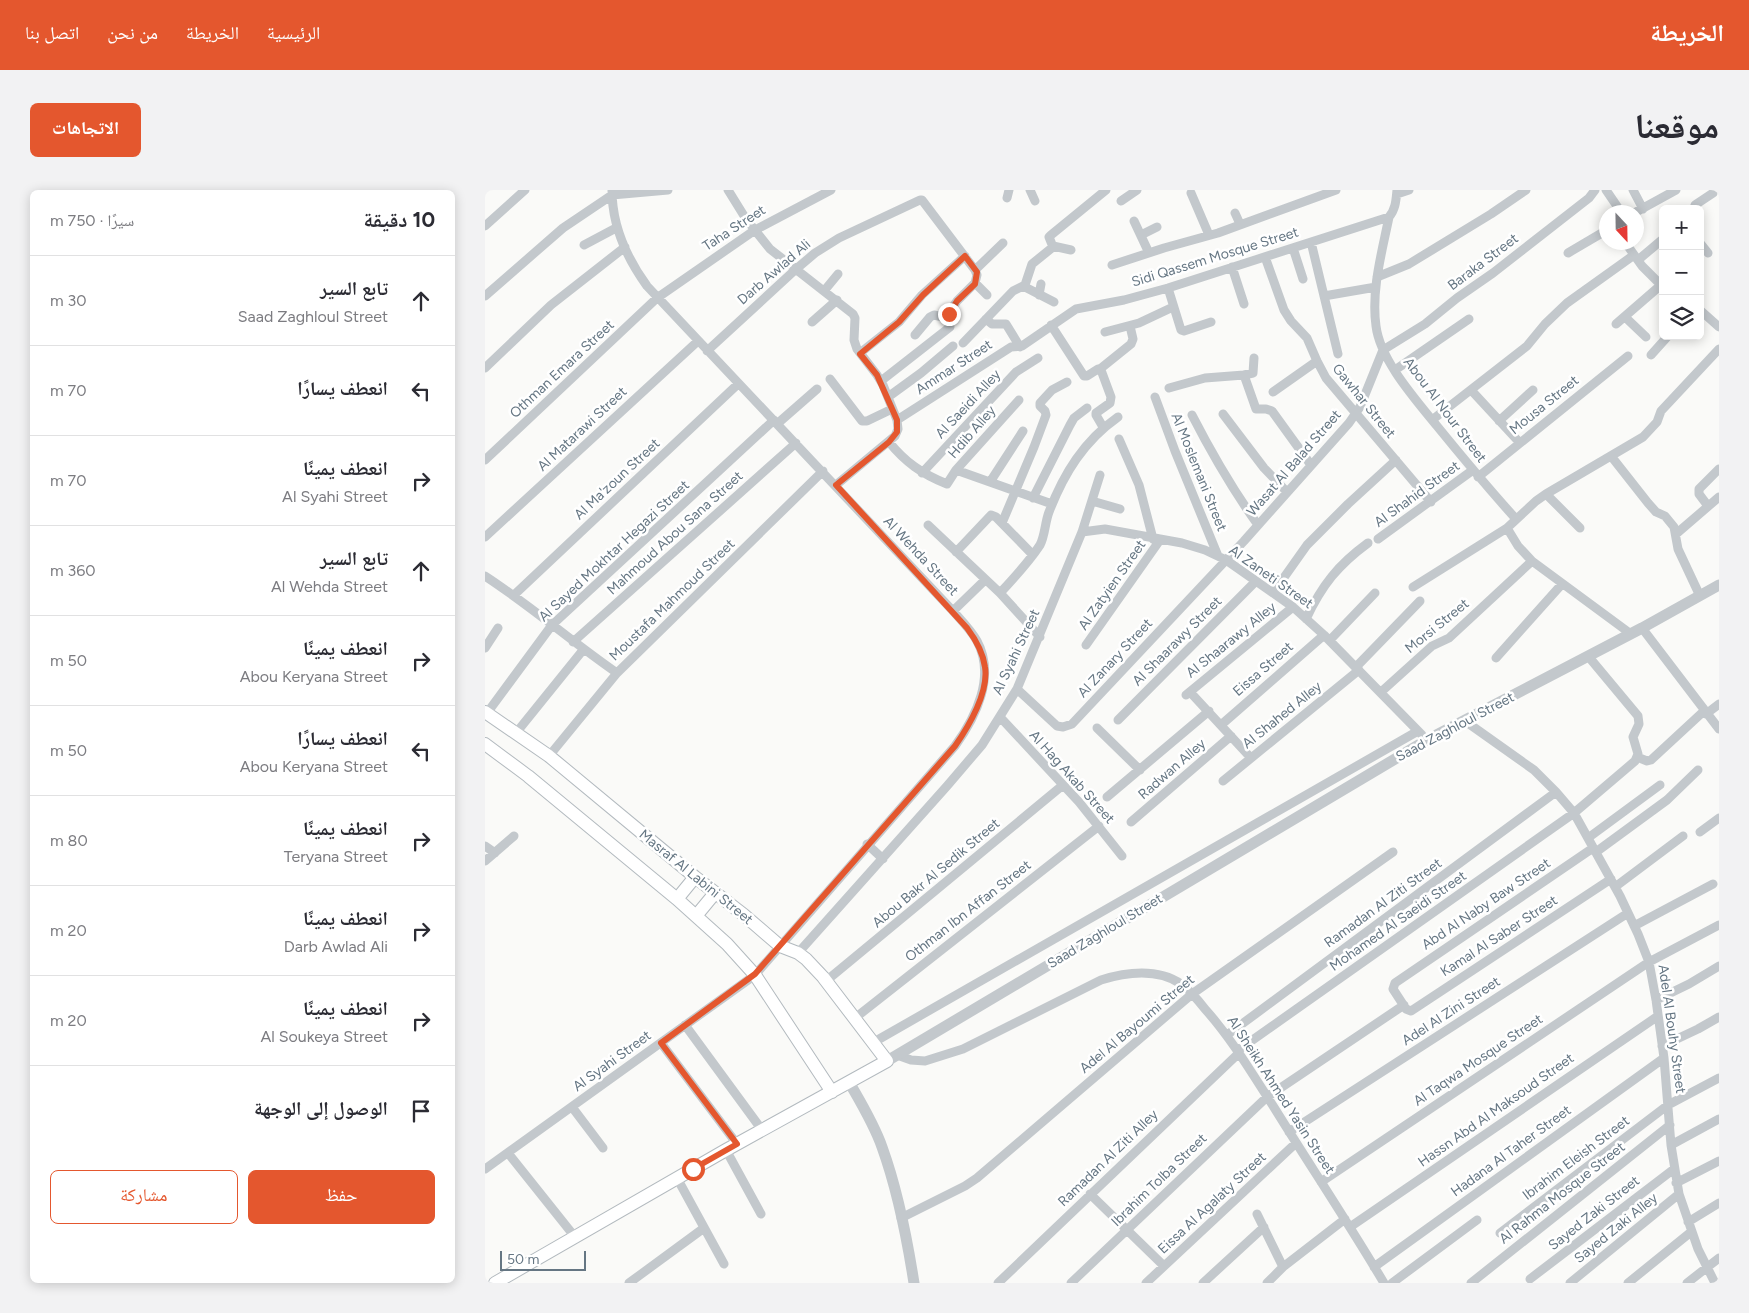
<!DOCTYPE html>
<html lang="ar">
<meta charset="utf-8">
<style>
:root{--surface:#fff;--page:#f2f2f3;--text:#2b2b33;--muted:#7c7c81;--line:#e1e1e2;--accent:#e4572e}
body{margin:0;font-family:Figtree,"Noto Naskh Arabic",sans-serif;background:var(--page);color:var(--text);direction:rtl}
.controls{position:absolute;right:15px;top:15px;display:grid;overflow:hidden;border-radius:8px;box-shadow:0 2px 12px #0003}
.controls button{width:45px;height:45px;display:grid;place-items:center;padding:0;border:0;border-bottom:1px solid var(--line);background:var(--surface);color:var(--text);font:25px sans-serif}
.compass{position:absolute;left:1114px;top:15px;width:45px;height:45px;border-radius:50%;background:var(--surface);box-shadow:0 2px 12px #0003;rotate:158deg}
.scale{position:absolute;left:15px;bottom:12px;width:86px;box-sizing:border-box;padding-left:5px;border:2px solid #657683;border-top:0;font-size:14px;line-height:18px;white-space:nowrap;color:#657683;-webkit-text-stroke:4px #fff;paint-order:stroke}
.stop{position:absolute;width:15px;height:15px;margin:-11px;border:4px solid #e4572e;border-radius:50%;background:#fff}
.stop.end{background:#e4572e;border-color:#fff;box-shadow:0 1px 5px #0008}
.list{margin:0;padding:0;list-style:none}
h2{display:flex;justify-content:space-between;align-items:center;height:65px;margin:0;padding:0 20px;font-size:21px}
h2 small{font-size:16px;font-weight:400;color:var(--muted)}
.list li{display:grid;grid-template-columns:32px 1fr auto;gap:15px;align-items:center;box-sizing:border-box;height:90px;padding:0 20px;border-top:1px solid var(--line)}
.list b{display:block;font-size:19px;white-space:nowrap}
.list p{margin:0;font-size:16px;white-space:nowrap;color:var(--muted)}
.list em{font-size:16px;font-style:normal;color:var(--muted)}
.actions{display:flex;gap:10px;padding:15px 20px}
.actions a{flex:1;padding:11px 0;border:1px solid var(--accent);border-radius:8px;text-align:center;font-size:18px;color:var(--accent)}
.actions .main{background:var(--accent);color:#fff}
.icon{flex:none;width:28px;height:28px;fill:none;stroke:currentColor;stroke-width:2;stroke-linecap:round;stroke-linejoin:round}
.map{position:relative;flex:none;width:1234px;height:1093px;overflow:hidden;direction:ltr;border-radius:8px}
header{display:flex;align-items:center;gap:30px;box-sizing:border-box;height:70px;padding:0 25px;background:var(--accent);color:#fff}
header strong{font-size:24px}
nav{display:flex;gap:28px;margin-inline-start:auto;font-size:18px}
.intro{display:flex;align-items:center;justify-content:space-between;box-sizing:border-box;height:120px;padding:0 30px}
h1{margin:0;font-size:35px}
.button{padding:12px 22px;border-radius:8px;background:var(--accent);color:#fff;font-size:18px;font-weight:700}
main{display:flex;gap:30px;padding:0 30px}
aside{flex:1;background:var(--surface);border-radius:8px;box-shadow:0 2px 12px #0003}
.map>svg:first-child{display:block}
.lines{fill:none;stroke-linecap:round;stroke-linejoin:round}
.secondary-casing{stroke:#b3babf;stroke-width:14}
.minor{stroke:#c3c8cc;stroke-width:9}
.tertiary{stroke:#c3c8cc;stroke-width:11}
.secondary{stroke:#fff;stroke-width:12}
.route{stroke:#e4572e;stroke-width:6}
.labels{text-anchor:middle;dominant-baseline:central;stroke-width:5;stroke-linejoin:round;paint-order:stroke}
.street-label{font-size:14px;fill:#657683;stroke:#fff}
</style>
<header>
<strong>الخريطة</strong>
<nav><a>الرئيسية</a><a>الخريطة</a><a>من نحن</a><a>اتصل بنا</a></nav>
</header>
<div class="intro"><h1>موقعنا</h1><a class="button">الاتجاهات</a></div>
<main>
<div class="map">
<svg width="1234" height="1093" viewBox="0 0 1234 1093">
<rect width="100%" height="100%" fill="#fafaf8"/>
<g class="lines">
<g class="secondary-casing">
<path id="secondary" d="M0,522L64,566L210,687L259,725L295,756L313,763L321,769L338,787L402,871L241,960L10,1093
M0,554L43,586L192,709L242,754L270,785L347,902
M192,709L210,687
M211,726L230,703"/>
</g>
<path class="minor" d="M243,0L261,29L285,59L368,124L370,128L369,150L372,159L392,185L398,195L412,230L413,239L410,246L351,295
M545,0L550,11
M912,0C911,9 911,19 904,27C897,62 886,100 891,136C895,170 931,210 952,236C978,268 1004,299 1031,329
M1121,0L1136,22
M1148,0L1158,19
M706,3L724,45
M912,4L924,0
M522,8L524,0
M636,11L652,0
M1209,19L1210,15L1228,3
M1151,22L1191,0
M750,23L755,34
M649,31L664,63
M0,36L40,0
M656,45L672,37
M826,52L853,164
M1140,52L1157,76L1178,97
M1215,53L1223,63
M99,55L131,38
M568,56L586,60
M808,58L818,89
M1083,63L1122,40
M780,67L799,120L806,131L822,148L832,171L841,188L946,312
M1153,70L1178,49
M627,75L679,58L733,43L851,0
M747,77L759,114
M490,80L518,53
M892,87L924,74L1006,24L1041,0
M538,96L569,112
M683,98L696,140L699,141L726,132
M339,101L353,84
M554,105L556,94
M0,106L78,38L127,5L183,0
M839,106L891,97
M1215,120L1234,137
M1140,127L1161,147
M501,129L507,134H521L535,157
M327,132L352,110
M1131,134L1176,95
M566,135L599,186H602L613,179L616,180L626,207L625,213L611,223V225L618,237
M620,142L654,133L688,117
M430,145L445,127L449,125L458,127L463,124L472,111L490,93
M478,153L528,101L540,95L547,74L568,57L564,47L566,45L621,0
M898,160L940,134L972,108L1008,83L1104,8L1110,0
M222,161L310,80L330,63L354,48L435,10H437L490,80L492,85L490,93L502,105
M375,163L414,132L437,105L480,66
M1166,165L1183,146
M0,178L66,115L140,57
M615,179L646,154L648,149L645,136
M910,180L984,129
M759,185L768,183L769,168
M345,189L377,231H382L407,219
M396,191L465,137
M684,198L720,188L759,185L771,219H781L787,221L826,275
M986,200L1035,253
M788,202L832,171
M403,207L436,183L468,156
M670,207L690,261L733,366
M738,224L779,278L802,302
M707,225C727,264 748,300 773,335
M412,230L526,157L537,156L591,119L639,110L683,98L904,27
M947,230L1042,156L1060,134L1082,113L1149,65
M1014,231L1048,200
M292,234L332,199
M634,249L654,295L668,349
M404,252C420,272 437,284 462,294L471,280L534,210
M1126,266L1163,313L1171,322L1180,326L1189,337L1193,359L1215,406
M0,270L172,108L270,40L346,0
M471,280L567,314
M437,283L531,182L553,168
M993,287L1143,166
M505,292L538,241
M1061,304L1095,338
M548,308L585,235L589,228L602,218
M607,311L635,319
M1223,316L1214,304V299L1234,279
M517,333L549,257L561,225L560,221L555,216V213L567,200L582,192
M443,335L515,403L555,447
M1022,338L1033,356L1047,371L1146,444
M597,342L620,339L697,353L720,360L741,370L808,417L839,445L937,545
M1191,344L1234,307
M0,347L213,151
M893,349L988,280
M471,362L506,325L511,327L548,365
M0,386C46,416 87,452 132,483
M928,397L1022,338L1051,311L1061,304L1158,247L1172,232L1176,221L1234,159
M515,403C529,388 544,372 555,355C560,346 560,332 564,322C579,283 599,251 633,227
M788,403L822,355L863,314L911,270
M29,405L253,194
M468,421L500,390
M821,429C837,395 853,375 883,353
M1157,438L1234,539
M845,450L890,403
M88,452L311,253
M601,455L675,350
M0,458L13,438
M1011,468L1077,394
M871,477L935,411
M532,499L572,536L578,537L587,534L759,351L864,233L875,217L898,160
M705,502L766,568
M896,502L947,456L964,448L1047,371
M701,505L808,417
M2,523L67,435L289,230
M1221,524L1234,514
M515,527L594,612L637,666
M633,530L771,391
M980,531L1049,580L1071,602L1089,623L1135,706L1153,744L1164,772L1171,810L1179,868L1186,955L1194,1004L1213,1059L1230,1093
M736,535L839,445
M612,538L655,580
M31,543L98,460
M64,566L132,483L338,281
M1152,567L1162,571L1166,570L1219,521
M738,591L874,480
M622,607L724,521
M646,632L746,546
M1215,642L1234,628
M1103,648L1175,595
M382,654L398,669
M0,656L10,663
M1108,658L910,793L908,799L921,819L926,821L1126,689
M1111,662L1182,610L1213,580
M0,671L29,646
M1130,697L1198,646
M1149,736L1228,694
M313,763L462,596L497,555L532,499L597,342L615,285
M341,791L578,595
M1171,810L1204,794L1234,776
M370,828L614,636
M200,835L277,940
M742,845L1071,602
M389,852L933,541
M176,853L252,954
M1177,856L1213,839L1234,827
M752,861L1089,623L1150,571L1153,564L1148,547L1154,534L1153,526L1103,466
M412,865L426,870L440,871L478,859L616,790C641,782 673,778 696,794C706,801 713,810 720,819C747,849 768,885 790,919C826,977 864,1034 899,1093
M87,917L118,958
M804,942L1143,723
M1186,955L1234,929
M241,960L276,1024
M23,963L90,1047
M0,979L270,785L470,556C491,527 511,486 492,451C486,440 476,430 468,421L162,96C141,67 127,35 127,0
M192,988L239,1074
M836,992L1164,772L1234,735
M1191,993L1234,971
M605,1004L679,1076
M772,1024L798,1077
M416,1028L480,996L492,988L707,804L908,662
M1203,1032L1234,1013
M865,1037L1173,826
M1015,1043L1183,915L1234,888
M889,1077L1179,868
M1045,1089L1189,979
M144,1093L219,1038
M513,1093L754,863
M586,1093L782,907L919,815
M661,1093L811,953
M718,1093L779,1037
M782,1093L798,1077L860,1029
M907,1093L992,1030
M986,1093L1185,935
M1085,1093L1194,1004
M1143,1093L1206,1042
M1202,1093L1234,1068"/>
<path class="tertiary" d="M402,871L942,550L1157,438L1234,395
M364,892C376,913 389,934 397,957C413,1001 422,1048 429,1093"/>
<use href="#secondary" class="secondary"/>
</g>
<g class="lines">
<path class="route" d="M208,979L252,954L176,853L270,784L470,556C484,536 504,502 500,477C498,462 491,450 482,438L351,295L404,252L412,242V230L392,185L375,164L414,132L438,105L480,66L492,82L490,94L472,111L464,124"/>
</g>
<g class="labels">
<g class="street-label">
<text transform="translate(249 38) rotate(-33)">Taha Street</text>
<text transform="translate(730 67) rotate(-17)">Sidi Qassem Mosque Street</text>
<text transform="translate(998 72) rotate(-37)">Baraka Street</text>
<text transform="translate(289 82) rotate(-41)">Darb Awlad Ali</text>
<text transform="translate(469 177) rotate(-33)">Ammar Street</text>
<text transform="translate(77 179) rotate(-43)">Othman Emara Street</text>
<text transform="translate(879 211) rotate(51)">Gawhar Street</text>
<text transform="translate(483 214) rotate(-47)">Al Saeidi Alley</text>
<text transform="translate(1059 215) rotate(-39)">Mousa Street</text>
<text transform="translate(960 220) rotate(53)">Abou Al Nour Street</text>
<text transform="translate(97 239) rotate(-43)">Al Matarawi Street</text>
<text transform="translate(487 242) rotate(-49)">Hdib Alley</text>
<text transform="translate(809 273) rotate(-49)">Wasat Al Balad Street</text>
<text transform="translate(714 282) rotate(68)">Al Moslemani Street</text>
<text transform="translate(132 289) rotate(-43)">Al Ma'zoun Street</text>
<text transform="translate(932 304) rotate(-36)">Al Shahid Street</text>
<text transform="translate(190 343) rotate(-42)">Mahmoud Abou Sana Street</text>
<text transform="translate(129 361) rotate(-43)">Al Sayed Mokhtar Hegazi Street</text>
<text transform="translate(436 366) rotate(47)">Al Wehda Street</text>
<text transform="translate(786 387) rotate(35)">Al Zaneti Street</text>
<text transform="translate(627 395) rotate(-55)">Al Zatyien Street</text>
<text transform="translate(187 410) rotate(-44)">Moustafa Mahmoud Street</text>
<text transform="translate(952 436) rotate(-39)">Morsi Street</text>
<text transform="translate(746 450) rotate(-39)">Al Shaarawy Alley</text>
<text transform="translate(692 451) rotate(-45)">Al Shaarawy Street</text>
<text transform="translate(531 462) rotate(-65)">Al Syahi Street</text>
<text transform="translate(630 468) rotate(-47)">Al Zanary Street</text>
<text transform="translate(778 479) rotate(-41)">Eissa Street</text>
<text transform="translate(797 525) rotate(-39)">Al Shahed Alley</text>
<text transform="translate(970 537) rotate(-28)">Saad Zaghloul Street</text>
<text transform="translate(687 579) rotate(-41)">Radwan Alley</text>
<text transform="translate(587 587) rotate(48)">Al Hag Akab Street</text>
<text transform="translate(451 683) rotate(-40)">Abou Bakr Al Sedik Street</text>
<text transform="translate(211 687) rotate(39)">Masraf Al Labini Street</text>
<text transform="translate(898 713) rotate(-36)">Ramadan Al Ziti Street</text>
<text transform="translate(1001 714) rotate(-34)">Abd Al Naby Baw Street</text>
<text transform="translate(483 721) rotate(-38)">Othman Ibn Affan Street</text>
<text transform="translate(913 731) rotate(-35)">Mohamed Al Saeidi Street</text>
<text transform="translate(620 741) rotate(-31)">Saad Zaghloul Street</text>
<text transform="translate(1014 746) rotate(-33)">Kamal Al Saber Street</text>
<text transform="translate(966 821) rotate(-33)">Adel Al Zini Street</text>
<text transform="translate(652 834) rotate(-40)">Adel Al Bayoumi Street</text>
<text transform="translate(1187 839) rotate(82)">Adel Al Bouhy Street</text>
<text transform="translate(993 870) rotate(-34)">Al Taqwa Mosque Street</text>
<text transform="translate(127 871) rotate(-36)">Al Syahi Street</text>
<text transform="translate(796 905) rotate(57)">Al Sheikh Ahmed Yasin Street</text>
<text transform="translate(1011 920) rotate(-35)">Hassn Abd Al Maksoud Street</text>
<text transform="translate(1026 961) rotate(-36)">Hadana Al Taher Street</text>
<text transform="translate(623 968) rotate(-44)">Ramadan Al Ziti Alley</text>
<text transform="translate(1091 968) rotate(-37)">Ibrahim Eleish Street</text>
<text transform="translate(674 990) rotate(-44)">Ibrahim Tolba Street</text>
<text transform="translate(1077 1003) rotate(-38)">Al Rahma Mosque Street</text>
<text transform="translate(727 1013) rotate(-43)">Eissa Al Agalaty Street</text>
<text transform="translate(1109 1023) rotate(-38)">Sayed Zaki Street</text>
<text transform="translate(1131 1038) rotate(-39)">Sayed Zaki Alley</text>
</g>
</g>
</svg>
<div class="controls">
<button>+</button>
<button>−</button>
<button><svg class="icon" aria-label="layers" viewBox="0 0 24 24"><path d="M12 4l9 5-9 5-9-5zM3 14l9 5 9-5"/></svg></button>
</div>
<svg class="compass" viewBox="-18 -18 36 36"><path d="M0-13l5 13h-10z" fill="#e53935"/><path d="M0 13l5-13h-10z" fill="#7c7c81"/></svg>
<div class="scale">50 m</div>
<div class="stop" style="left:208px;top:979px"></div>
<div class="stop end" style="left:464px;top:124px"></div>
</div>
<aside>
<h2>10 دقيقة<small>سيرًا · 750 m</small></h2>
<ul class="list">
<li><svg class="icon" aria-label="ahead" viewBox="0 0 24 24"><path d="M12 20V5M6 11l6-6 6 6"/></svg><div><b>تابع السير</b><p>Saad Zaghloul Street</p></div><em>30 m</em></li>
<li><svg class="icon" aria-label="left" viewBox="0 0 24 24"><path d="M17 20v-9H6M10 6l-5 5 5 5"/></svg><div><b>انعطف يسارًا</b></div><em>70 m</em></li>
<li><svg class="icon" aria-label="right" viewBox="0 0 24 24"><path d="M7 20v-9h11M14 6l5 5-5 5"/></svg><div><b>انعطف يمينًا</b><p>Al Syahi Street</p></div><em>70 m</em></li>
<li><svg class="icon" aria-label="ahead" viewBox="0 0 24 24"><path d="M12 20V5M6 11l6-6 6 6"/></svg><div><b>تابع السير</b><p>Al Wehda Street</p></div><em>360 m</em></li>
<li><svg class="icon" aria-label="right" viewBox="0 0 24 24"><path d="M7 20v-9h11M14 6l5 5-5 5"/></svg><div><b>انعطف يمينًا</b><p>Abou Keryana Street</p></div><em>50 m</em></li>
<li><svg class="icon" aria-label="left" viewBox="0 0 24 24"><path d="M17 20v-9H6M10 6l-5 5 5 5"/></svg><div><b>انعطف يسارًا</b><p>Abou Keryana Street</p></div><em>50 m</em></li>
<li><svg class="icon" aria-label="right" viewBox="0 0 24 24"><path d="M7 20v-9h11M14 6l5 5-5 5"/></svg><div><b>انعطف يمينًا</b><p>Teryana Street</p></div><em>80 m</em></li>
<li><svg class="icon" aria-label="right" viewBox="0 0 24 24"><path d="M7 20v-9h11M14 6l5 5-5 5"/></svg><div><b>انعطف يمينًا</b><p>Darb Awlad Ali</p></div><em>20 m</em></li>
<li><svg class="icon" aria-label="right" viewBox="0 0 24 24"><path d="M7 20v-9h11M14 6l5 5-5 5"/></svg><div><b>انعطف يمينًا</b><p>Al Soukeya Street</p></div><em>20 m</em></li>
<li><svg class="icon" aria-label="arrive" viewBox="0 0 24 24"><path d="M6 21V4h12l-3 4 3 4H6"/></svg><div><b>الوصول إلى الوجهة</b></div></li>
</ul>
<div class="actions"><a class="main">حفظ</a><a>مشاركة</a></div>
</aside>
</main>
